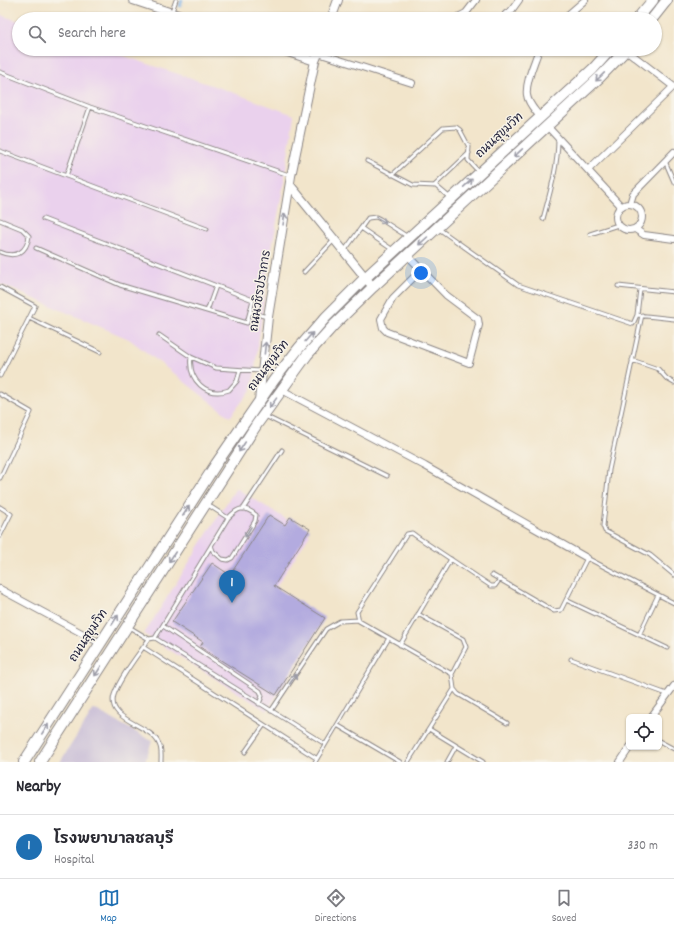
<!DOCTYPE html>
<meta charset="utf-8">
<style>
:root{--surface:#fff;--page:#f7f7f7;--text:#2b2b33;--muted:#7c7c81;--line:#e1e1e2;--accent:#1f6fb2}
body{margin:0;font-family:Dekko,"Playpen Sans Thai",sans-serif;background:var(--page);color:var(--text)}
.controls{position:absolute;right:12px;bottom:12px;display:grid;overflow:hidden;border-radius:6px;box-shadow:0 1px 3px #0004}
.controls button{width:36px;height:36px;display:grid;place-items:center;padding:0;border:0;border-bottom:1px solid var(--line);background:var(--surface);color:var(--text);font:20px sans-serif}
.you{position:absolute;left:421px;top:273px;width:14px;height:14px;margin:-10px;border:3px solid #fff;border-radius:50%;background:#1a73e8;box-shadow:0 0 0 6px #1a73e833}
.badge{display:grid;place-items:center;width:26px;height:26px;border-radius:50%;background:var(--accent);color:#fff;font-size:13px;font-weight:700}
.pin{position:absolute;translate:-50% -33px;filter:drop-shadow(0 1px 2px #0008)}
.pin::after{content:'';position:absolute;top:21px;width:14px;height:12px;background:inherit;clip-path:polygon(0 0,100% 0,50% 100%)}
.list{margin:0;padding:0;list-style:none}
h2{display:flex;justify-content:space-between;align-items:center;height:52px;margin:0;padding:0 16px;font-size:17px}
h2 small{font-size:13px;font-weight:400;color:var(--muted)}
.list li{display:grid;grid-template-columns:26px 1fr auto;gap:12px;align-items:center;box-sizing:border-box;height:64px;padding:0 16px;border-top:1px solid var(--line)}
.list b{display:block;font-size:15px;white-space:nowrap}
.list p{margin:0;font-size:13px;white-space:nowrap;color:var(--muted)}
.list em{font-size:13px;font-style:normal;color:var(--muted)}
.icon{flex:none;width:22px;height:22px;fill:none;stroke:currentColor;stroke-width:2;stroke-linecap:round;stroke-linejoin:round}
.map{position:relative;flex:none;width:674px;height:762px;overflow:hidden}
.search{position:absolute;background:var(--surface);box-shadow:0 1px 3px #0004;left:12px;right:12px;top:12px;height:44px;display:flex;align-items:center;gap:10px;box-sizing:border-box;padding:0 14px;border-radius:22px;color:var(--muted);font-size:15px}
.sheet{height:116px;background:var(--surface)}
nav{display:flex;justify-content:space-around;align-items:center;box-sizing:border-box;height:56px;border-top:1px solid var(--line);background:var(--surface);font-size:11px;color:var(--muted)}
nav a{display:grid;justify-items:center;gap:2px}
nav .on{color:var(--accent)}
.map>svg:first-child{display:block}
.built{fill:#ead1ed}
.industrial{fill:#cabfd7}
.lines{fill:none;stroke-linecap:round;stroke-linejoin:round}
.stream{stroke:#79b3ea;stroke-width:2.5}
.building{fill:#b3abdf}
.service-casing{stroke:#8a8483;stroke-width:5}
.minor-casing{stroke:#8a8483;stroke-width:8}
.tertiary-casing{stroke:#8a8483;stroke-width:10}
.primary-casing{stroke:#8a8483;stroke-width:12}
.service{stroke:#fff;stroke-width:3}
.minor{stroke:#fff;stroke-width:6}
.tertiary{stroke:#fff;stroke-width:8}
.primary{stroke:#fff;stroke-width:10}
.oneway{stroke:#9c9ca7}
.labels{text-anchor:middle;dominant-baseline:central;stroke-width:3;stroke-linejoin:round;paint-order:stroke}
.street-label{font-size:12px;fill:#22223b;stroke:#f7f3e8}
</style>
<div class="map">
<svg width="674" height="762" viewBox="0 0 674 762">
<rect width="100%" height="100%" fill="#f7f3e8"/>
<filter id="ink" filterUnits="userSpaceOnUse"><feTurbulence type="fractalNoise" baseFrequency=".025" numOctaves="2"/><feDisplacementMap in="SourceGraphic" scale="8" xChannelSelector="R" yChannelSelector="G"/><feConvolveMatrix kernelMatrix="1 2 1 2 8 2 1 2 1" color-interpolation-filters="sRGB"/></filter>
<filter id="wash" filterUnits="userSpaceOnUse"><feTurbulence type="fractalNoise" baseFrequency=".012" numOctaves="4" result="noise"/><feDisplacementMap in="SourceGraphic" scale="16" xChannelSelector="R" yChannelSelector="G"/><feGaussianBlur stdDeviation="0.9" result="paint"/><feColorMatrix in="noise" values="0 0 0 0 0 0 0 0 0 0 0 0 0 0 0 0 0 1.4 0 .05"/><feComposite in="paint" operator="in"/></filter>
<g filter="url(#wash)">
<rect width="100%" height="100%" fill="#f2e5cb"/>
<path class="built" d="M0,15L19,21V49H103L226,90L294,115L283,188L267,275L254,377L251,390L230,417L129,339L0,284Z
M236,488L310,534L276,587L325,618L267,711L144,634Z"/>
<path class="industrial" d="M94,709L152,741L145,762H60Z"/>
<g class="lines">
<path class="stream" d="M180,6L182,0"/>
</g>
<g id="blocks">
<path class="building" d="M269,515L285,525L290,517L310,529L274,586L325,618L276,695L200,647L203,642L172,622L212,563L230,575Z"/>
</g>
</g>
<g filter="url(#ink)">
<use href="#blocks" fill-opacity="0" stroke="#8a8483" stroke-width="1"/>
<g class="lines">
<g class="service-casing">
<path id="service" d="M172,11L176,0
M0,72L90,107L289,175
M0,151L207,229
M367,161L413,185L436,186L449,197
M665,161L674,182
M392,175L443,128L456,127L460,130L469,147L468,160L478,171
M66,176L90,107
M434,186L469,153
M543,219C550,193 558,166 558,139
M0,220L22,229L29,236C27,252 16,259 0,252
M439,229L518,285L633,324L637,315L640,289
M590,234L618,225
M36,248L120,285L247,323L253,300L43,219
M345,250L361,228
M393,250L361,228L368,218L376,217L380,219L408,237
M304,272L334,240
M618,286L674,292
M0,287L35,306L0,376
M207,311L216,286
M250,312L267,317
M637,315L674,319
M642,315L609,470L603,526L605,531L650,555L674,575
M29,318L100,352
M159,335L191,357L216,368L261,371
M191,357C188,380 206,398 229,390L237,381L240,370
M632,360L658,369L667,379L674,383
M0,394L31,412L0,478
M265,416L387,476
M208,505L228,518
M0,507L11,514L0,536
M243,509L282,450
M492,575L554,611L561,610L587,558L674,603
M500,579L495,586H491L416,536L412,533L407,534L357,612L359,621L452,674L454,689L458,694L507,723
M566,600L667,648
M418,614L463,639L466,647L452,674
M163,626L260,691L262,696L259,704
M129,627L149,639L155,638L325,744
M639,635L658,595
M155,638L228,518C238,508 243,505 256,515L255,521L232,558L228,560L222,559L213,551L212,548
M149,639C138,655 120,677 114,695C106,721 151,724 159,744C162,749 161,756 161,762
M400,645L451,559
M143,647L316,758
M571,659L667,694
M271,711L326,629L340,621L359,620
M337,725L400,762
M429,729L483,762
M659,741L674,749
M245,752L264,725
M315,762L389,638
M408,762L454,689
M447,762L456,746"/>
</g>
<g class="minor-casing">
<path id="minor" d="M506,14L511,11L519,0
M454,19L466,13L476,0
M563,19L585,0
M539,49C535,62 525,82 527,95C528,104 536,111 540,117
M626,50L674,87
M318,53L412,83
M547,126L621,206
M588,170L673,87
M616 217a13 13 0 1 1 26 0a13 13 0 1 1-26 0Z
M630,204L633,194L674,152
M635,229L644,235L674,239
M407,255L446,295L478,319L479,325L469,363L387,332L383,328L381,319L393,298L421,270
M282,390L425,466L587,558
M0,589L100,643
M651,717L674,686
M620,762L630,747"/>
</g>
<g class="tertiary-casing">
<path id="tertiary" d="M133,0L190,19
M331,19L338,0
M279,49L315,61
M290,185L373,287
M259,401L268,317L291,176L315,61L320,49"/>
</g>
<g class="primary-casing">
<path id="primary" d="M637,19L653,0
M652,19L667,0
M24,762L216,464L274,380L299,348L326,317L365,278L593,69L611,49
M40,762L257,424L307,355L334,325L373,287L600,77L627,49"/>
</g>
<use href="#service" class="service"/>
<use href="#minor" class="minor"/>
<use href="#tertiary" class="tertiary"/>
<use href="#primary" class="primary"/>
</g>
<defs><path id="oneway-shaft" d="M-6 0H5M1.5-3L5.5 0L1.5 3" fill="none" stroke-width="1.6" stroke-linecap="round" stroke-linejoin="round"/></defs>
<g class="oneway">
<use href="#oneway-shaft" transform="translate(600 77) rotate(136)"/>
<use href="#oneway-shaft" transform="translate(518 153) rotate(137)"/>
<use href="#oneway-shaft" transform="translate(468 183) rotate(-43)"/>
<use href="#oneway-shaft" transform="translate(284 219) rotate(-81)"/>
<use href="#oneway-shaft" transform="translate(381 220) rotate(29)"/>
<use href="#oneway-shaft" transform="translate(423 241) rotate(138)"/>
<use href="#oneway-shaft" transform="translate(309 337) rotate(-49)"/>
<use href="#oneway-shaft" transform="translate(265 348) rotate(-84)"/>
<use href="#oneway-shaft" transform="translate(273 403) rotate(126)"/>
<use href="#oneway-shaft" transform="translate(242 447) rotate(123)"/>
<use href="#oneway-shaft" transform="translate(186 511) rotate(-57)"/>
<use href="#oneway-shaft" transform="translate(248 532) rotate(121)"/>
<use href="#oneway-shaft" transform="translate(172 557) rotate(123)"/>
<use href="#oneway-shaft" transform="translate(115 620) rotate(-57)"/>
<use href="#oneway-shaft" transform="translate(98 671) rotate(123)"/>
<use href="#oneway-shaft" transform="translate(293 679) rotate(-56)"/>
<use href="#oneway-shaft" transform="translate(45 729) rotate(-57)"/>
</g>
</g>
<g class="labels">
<g class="street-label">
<text transform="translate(500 136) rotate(-43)">ถนนสุขุมวิท</text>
<text transform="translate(261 291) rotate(-81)">ถนนวชิรปราการ</text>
<text transform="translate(269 366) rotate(-53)">ถนนสุขุมวิท</text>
<text transform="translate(89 636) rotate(-57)">ถนนสุขุมวิท</text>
</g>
</g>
</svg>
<div class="controls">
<button><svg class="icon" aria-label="locate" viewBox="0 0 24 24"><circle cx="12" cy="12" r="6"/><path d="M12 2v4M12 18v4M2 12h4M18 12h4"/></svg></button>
</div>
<div class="you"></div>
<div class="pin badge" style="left:232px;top:603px">1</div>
<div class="search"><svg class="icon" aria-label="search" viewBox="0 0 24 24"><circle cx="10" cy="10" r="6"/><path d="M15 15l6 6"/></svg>Search here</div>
</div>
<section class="sheet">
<h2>Nearby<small></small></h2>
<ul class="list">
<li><span class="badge">1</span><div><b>โรงพยาบาลชลบุรี</b><p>Hospital</p></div><em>330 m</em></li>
</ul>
</section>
<nav>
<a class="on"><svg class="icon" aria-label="map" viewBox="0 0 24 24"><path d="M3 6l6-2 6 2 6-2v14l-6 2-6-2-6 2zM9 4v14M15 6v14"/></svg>Map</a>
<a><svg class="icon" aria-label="directions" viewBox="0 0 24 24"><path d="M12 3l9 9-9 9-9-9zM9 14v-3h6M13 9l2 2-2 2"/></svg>Directions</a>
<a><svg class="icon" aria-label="saved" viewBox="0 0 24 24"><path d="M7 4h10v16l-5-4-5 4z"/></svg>Saved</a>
</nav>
